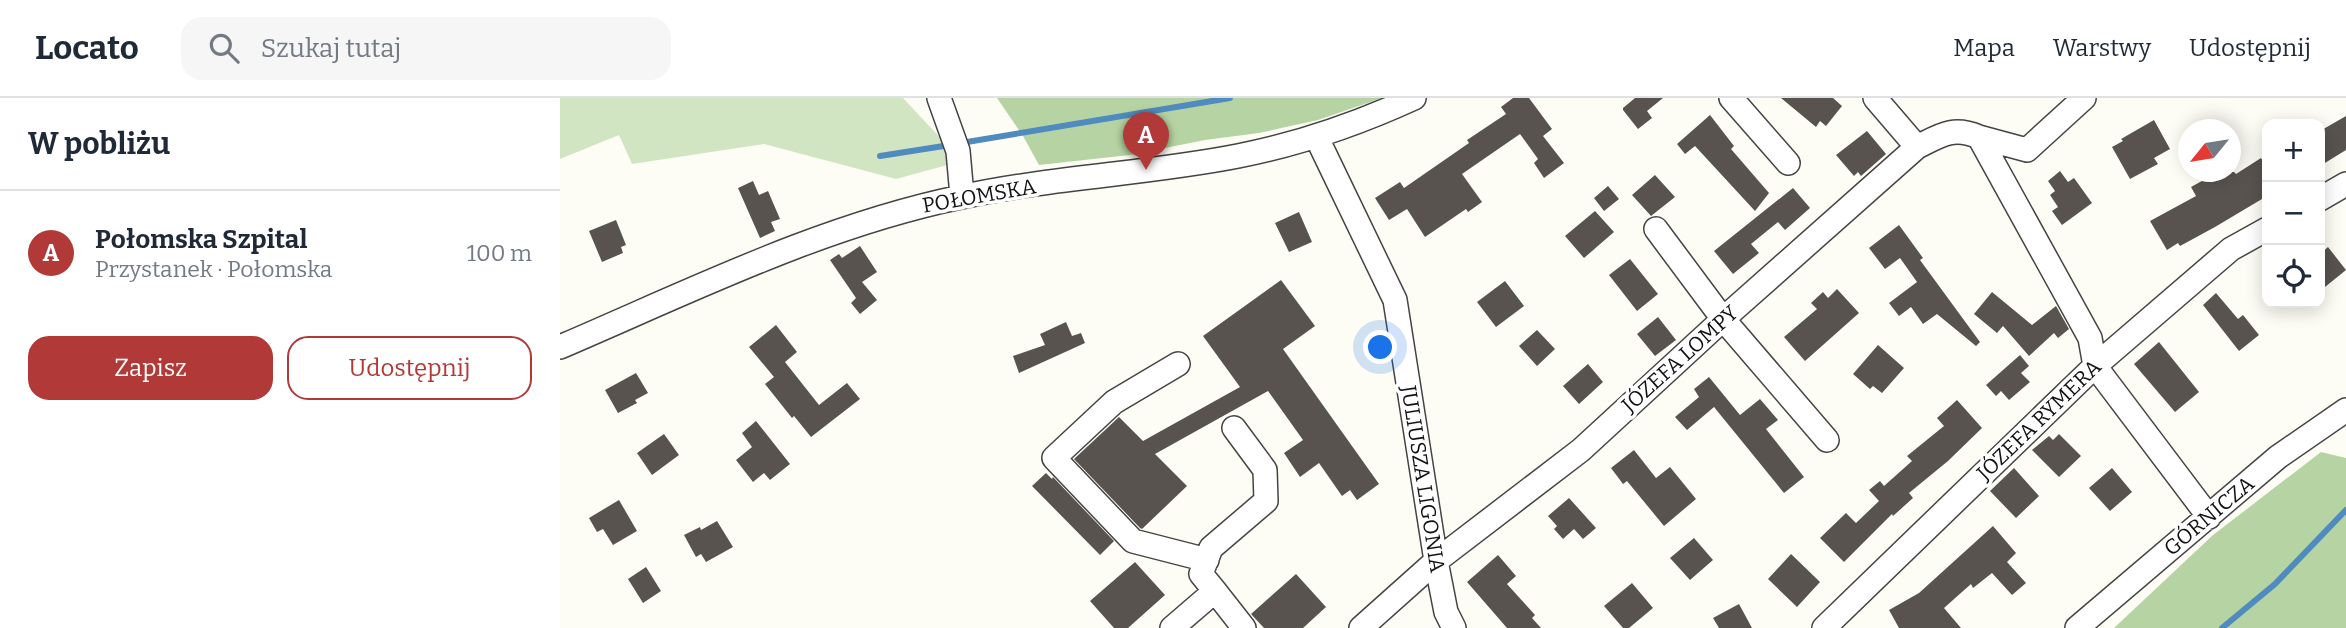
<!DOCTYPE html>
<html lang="pl">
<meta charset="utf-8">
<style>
:root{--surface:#fff;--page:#f6f6f7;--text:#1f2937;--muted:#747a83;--line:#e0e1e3;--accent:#b13a38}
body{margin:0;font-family:Bitter,serif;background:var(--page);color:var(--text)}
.controls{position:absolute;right:21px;top:21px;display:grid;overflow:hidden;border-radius:14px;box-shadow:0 4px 18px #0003}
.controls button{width:63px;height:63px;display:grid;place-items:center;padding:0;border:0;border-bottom:2px solid var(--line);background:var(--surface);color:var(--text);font:35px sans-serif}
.compass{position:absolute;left:1618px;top:21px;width:63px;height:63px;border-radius:50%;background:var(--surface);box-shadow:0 4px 18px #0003;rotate:240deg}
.you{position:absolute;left:821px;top:250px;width:24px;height:24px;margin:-18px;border:5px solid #fff;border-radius:50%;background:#1a73e8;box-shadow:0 0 0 10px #1a73e833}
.badge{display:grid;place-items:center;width:46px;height:46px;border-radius:50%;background:var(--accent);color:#fff;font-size:23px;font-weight:700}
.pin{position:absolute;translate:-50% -58px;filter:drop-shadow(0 2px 4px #0008)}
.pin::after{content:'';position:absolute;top:37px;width:24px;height:21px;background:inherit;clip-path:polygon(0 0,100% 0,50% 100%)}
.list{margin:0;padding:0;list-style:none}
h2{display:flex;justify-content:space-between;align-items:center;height:91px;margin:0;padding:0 28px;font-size:30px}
h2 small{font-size:23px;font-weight:400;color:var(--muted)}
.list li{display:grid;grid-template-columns:46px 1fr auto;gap:21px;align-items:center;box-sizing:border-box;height:126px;padding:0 28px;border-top:2px solid var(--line)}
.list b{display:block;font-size:26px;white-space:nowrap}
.list p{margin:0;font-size:23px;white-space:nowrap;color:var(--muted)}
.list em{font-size:23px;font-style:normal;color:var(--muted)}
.actions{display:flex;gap:14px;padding:21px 28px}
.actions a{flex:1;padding:16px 0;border:2px solid var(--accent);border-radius:21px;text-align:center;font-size:24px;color:var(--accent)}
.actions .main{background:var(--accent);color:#fff}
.icon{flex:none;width:38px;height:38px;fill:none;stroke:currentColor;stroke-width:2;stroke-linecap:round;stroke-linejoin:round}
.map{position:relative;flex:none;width:1786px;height:530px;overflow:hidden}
header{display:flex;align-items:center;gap:42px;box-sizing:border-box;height:98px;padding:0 35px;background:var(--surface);border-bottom:2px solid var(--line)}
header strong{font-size:33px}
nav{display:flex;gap:38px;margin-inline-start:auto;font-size:24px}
.search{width:490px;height:63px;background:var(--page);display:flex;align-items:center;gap:18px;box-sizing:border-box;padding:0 24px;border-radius:21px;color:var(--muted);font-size:26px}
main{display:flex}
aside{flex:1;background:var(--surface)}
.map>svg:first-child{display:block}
.green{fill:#d2e5c2}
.forest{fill:#b6d4a3}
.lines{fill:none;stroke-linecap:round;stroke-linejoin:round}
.stream{stroke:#4f8bbe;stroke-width:6}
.building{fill:#58534e}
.minor-casing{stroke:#444;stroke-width:26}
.minor{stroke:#fff;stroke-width:23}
.labels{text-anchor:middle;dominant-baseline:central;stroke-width:7;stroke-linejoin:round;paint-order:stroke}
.street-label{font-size:21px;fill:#111;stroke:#fff}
</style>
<header>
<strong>Locato</strong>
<div class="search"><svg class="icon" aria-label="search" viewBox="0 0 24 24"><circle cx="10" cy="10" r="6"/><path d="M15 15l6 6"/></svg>Szukaj tutaj</div>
<nav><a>Mapa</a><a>Warstwy</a><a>Udostępnij</a></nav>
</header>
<main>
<aside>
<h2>W pobliżu<small></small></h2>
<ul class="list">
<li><span class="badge">A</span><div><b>Połomska Szpital</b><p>Przystanek · Połomska</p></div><em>100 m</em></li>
</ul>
<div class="actions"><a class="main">Zapisz</a><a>Udostępnij</a></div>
</aside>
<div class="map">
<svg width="1786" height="530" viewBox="0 0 1786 530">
<rect width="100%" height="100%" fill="#fefdf5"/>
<path class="green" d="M0,0H343L402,63L336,81L204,46L72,66L59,37L0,61Z"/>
<path class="forest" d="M437,0H822L758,22L699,35L645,42L570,57L479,67L463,38Z
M1761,354L1786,360V530H1554L1653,437Z"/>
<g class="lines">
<path class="stream" d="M401,45L670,0
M320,58L390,47
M1662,530L1715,486L1786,412"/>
</g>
<path class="building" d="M953,0H969L992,31L983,38L1004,65L984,80L974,65L978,61L960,36L902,76L922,104L908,114L906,111L865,139L847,111L829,122L815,100L840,84L844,90L909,45L907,42L946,16L941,9Z
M1075,0H1103L1087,13L1092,20L1078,31L1063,12V10Z
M1221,0H1273L1282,8L1266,28L1260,23L1256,29Z
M1150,17L1174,48L1171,51L1209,95L1195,113L1135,48L1125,56L1117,46Z
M1786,18V52L1760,68V33Z
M1594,22L1610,51L1594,60L1598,66L1570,81L1552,49L1563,43L1561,41Z
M1307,33L1326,56L1301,78L1298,74L1294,78L1276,57Z
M1701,60L1707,70V98L1655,129L1620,148L1618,145L1607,152L1590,123L1636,98L1631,89L1658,74H1674L1676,76Z
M1500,73L1508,84L1514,80L1532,105L1502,127L1492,113L1498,109L1490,97L1495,93L1488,83Z
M1095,77L1115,99L1091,118L1072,97Z
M193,83L199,97L208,93L220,121L211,124L215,133L200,140L178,90Z
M1048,88L1059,101L1044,113L1034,100Z
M1233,90L1250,110L1225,132L1218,124L1191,146L1199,155L1173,176L1154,153Z
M1035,113L1054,134L1024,160L1005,138Z
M739,114L752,144L729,154L715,125Z
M56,122L66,147L61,149L63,155L42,164L29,133Z
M1339,127L1363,160L1360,162L1420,244L1416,248L1377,216L1363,226L1351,209L1339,218L1329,205L1357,184L1340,160L1325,171L1309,150Z
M300,148L317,174L302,184L317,202L300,216L291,205L296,200L270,162L279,156L282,160Z
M1768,149L1786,172L1760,193V156Z
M1070,161L1098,196L1077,213L1049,177Z
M721,182L755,228L723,251L819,386L797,402L790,392L782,398L759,365L740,379L724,355L743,342L708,293L595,356L627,388L582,431L580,430L514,361L559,319L583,343L680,289L643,238Z
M945,183L964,208L936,229L917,204Z
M1277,191L1299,215L1245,263L1224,239L1257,211L1251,205L1263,194L1268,200Z
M1432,194L1472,227L1496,208L1509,231L1498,240L1494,235L1469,258L1443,228L1437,235L1414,216Z
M1656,195L1678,221L1683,217L1699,237L1679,253L1643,207Z
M1098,219L1116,242L1095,258L1077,236Z
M506,224L512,238L521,235L525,245L459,275L453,258L485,247L480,236Z
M216,227L237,254L225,264L259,307L287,285L300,301L251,339L234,318L232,320L205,286L214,279L189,249Z
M977,232L995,251L977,268L959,248Z
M1599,244L1639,294L1615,314L1574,266Z
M1318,247L1344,270L1322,295L1313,288L1310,291L1293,276Z
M1460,257L1469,268L1461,275L1470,284L1449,302L1441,293L1436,298L1426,287Z
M1028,266L1043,284L1019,306L1003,288Z
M76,275L88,295L75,302L77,305L58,315L45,292Z
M1149,279L1180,317L1200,301L1218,322L1206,331L1244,379L1224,395L1154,309L1127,332L1115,319L1139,299L1134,291Z
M1397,302L1422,330L1388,363L1349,395L1353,400L1333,418L1332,416L1284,464L1260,440L1286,415L1296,425L1319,403L1309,392L1320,383L1324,388L1352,363L1347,358L1384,328L1377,320Z
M196,323L230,366L210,382L204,375L193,384L176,362L192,349L182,335Z
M104,336L119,357L92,377L77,355Z
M1499,336L1521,358L1499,379L1472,352L1489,338L1493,342Z
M1074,352L1096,380L1110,369L1136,401L1104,428L1067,383L1063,386L1051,370Z
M1454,370L1479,398L1456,420L1430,393Z
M1552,370L1572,394L1550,413L1529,390Z
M486,375L492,381L493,379L554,443L540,457L472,388Z
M1009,400L1036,430L1023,441L1014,431L1003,441L994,431L997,428L988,418Z
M59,402L77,433L53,447L43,431L37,434L29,420Z
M157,423L173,449L146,464L141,456L136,459L124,437L140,429L141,432Z
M1433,428L1456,455L1447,464L1466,485L1452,497L1432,475L1413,490L1411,486L1384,510L1401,530H1339L1329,512L1359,495Z
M1134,440L1153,462L1130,482L1110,460Z
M1231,456L1260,484L1237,509L1208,481Z
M938,457L956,478L947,486L975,517L972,520L981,530H947L907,484Z
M575,464L605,497L568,530H554L530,503Z
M86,469L101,493L83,505L68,481Z
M736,476L766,509L743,530H704L691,516Z
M1072,485L1093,510L1069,530H1063L1044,508Z
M1179,506L1192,530H1159L1153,520Z"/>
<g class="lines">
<g class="minor-casing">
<path id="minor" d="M379,0L398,53L402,98
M1171,0L1228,65
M1315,0L1357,49C1381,37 1393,28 1419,39L1530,240L1535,268L1649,419
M756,38L835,202L876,463L886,514L894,530
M1419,39L1467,52L1524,0
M1760,101L1786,86
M1096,131L1163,221L1267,342
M0,249C131,193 261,128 401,99C492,79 587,76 678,58C740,46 797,26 854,0
M618,266L554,304L494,360L573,443L647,462
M655,493L641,476L651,450L706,403L705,372L674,330
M612,530L655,493L684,530
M801,530L876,463L1021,352L1171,214L1357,49
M1264,530L1535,268L1671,151L1707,131
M1517,530L1718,359L1786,312"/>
</g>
<use href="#minor" class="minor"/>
</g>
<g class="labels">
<g class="street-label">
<text transform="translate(419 98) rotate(-10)">POŁOMSKA</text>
<text transform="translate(1120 261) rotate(-42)">JÓZEFA LOMPY</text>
<text transform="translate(1479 322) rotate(-44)">JÓZEFA RYMERA</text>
<text transform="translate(863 381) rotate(81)">JULIUSZA LIGONIA</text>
<text transform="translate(1649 418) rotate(-40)">GÓRNICZA</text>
</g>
</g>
</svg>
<div class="controls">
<button>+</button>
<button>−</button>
<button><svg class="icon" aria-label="locate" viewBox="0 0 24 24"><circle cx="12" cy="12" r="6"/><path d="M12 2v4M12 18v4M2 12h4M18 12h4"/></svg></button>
</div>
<svg class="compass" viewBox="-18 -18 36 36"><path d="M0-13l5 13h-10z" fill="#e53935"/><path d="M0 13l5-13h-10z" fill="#747a83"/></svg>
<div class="you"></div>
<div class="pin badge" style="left:586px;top:72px">A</div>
</div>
</main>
